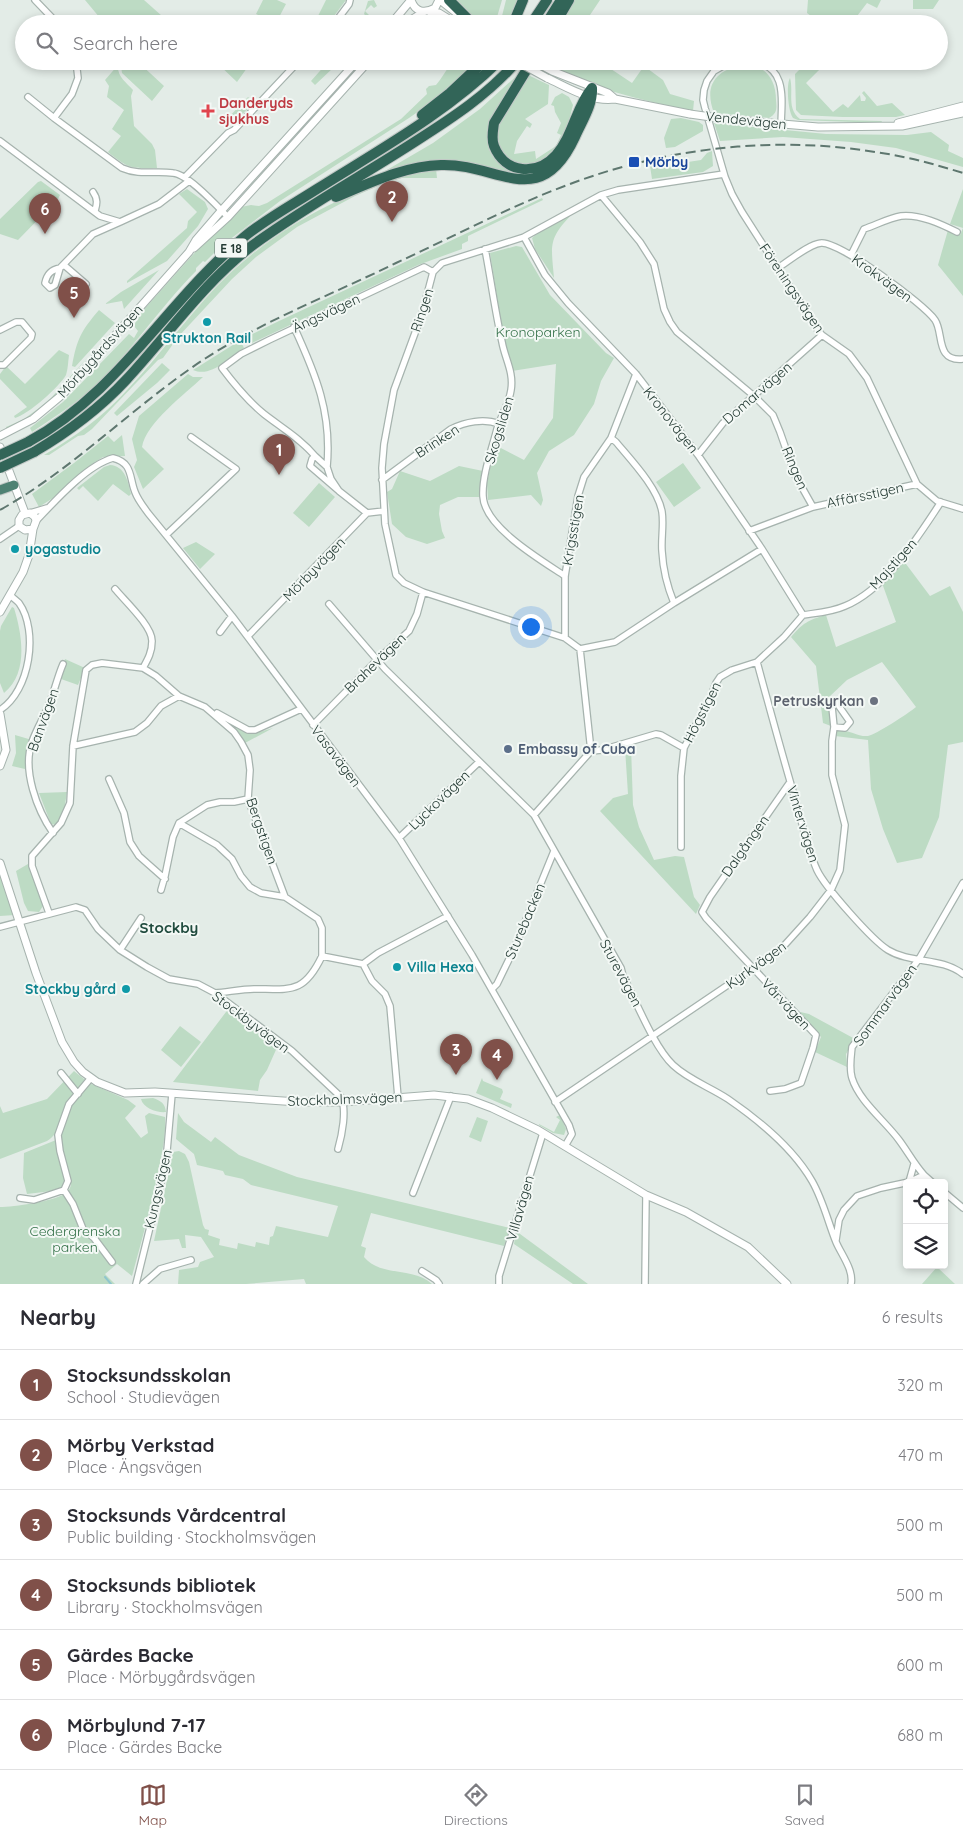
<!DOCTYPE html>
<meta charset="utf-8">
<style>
:root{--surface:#fff;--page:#f2f2f3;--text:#2b2b33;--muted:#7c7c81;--line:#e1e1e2;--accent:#805049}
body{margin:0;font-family:Quicksand,sans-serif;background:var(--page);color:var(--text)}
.controls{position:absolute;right:15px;bottom:15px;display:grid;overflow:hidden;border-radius:5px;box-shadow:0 2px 8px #0003}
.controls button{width:45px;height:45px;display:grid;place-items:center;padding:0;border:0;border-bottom:1px solid var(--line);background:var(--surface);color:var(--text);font:25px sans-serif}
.you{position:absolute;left:530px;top:626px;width:18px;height:18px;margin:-12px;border:4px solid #fff;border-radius:50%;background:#1a73e8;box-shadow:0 0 0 8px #1a73e833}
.badge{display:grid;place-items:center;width:32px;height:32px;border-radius:50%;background:var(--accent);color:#fff;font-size:16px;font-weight:700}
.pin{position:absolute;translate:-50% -41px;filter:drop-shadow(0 1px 2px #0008)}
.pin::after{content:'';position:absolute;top:26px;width:18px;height:15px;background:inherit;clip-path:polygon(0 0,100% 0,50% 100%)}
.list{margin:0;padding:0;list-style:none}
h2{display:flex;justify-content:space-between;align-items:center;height:65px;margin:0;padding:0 20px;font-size:21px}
h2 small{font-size:16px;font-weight:400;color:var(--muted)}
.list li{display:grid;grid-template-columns:32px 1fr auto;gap:15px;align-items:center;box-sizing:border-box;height:70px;padding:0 20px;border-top:1px solid var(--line)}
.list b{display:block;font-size:19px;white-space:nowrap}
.list p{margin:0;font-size:16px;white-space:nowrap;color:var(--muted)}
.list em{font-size:16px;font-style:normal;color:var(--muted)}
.icon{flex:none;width:28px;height:28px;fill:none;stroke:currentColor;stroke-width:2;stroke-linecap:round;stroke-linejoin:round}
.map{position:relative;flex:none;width:963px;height:1284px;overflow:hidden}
.search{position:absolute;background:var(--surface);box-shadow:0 2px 8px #0003;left:15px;right:15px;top:15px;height:55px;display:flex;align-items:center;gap:12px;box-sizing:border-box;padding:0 18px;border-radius:28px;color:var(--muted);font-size:19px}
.sheet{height:485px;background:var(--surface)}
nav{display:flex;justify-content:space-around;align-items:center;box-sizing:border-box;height:70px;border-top:1px solid var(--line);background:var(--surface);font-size:14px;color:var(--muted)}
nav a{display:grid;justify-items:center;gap:2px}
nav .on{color:var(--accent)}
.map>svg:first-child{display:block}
.green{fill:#bddbc4}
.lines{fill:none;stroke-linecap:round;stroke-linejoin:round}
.stream{stroke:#8fc6cd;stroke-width:2}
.minor-casing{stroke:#a6b3ae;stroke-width:8}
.tertiary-casing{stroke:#a6b3ae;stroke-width:9}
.trunk-casing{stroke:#c2c8c6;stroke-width:11}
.motorway-casing{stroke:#c2c8c6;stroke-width:12}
.minor{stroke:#fff;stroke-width:5.5}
.tertiary{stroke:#fff;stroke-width:7}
.trunk{stroke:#4e8273;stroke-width:9}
.motorway{stroke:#326558;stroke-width:10}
.rail{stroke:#5e776f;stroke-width:2;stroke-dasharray:10 5;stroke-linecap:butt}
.tertiary-bridge-casing{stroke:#a6b3ae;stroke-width:9;stroke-linecap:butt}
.motorway-bridge-casing{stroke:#c2c8c6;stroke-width:12;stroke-linecap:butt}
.tertiary-bridge{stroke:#fff;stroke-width:7}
.motorway-bridge{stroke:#326558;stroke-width:10}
.health-dot{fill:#e0444e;stroke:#f3f8f5;stroke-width:2}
.transit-dot{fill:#1a4fb4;stroke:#f3f8f5;stroke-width:2}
.culture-dot{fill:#0f9aa8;stroke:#f3f8f5;stroke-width:2}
.worship-dot{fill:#6b7280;stroke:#f3f8f5;stroke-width:2}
.service-dot{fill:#5c6f8a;stroke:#f3f8f5;stroke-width:2}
.labels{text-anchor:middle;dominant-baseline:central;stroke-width:4;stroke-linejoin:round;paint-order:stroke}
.shield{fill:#f3f8f5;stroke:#62746e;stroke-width:1}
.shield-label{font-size:12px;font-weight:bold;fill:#243b34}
.health-label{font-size:14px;font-weight:bold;fill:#be3a42;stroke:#f3f8f5;text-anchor:start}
.street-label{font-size:14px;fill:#243b34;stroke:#f3f8f5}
.transit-label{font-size:14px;font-weight:bold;fill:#164399;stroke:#f3f8f5;text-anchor:start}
.park-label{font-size:14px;fill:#316f46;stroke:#f3f8f5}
.culture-label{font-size:14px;font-weight:bold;fill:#0d838f;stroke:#f3f8f5;text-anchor:start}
.worship-label{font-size:14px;font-weight:bold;fill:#5b616d;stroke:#f3f8f5;text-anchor:end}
.service-label{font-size:14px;font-weight:bold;fill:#4e5e75;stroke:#f3f8f5;text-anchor:start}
.neighbourhood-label{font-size:15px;font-weight:bold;fill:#214c3f;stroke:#f3f8f5}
</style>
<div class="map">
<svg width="963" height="1284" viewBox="0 0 963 1284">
<rect width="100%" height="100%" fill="#e3ece7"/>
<path class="green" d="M85,0H144L171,24H105Z
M263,0H277L286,4L276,23L256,14Z
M326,0H346L328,24H314Z
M374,0L377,6L374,8L371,5L365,11L375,21L373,24H361L367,17L364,14L368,1Z
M453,0H502L495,24H479Z
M506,0H519L508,24H500Z
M573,0H600L584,24H561Z
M808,0H881L877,8L867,3L851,24H822L807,13Z
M913,0H939L933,9H913Z
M427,16H435L447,24L416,23Z
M124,61H137L164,86L152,101L122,73L121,66Z
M143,61H173V66L152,69Z
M219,61H252L237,82L217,63Z
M454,61H477L436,99L409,118L280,201L220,247L205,262L203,261L196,268V271C158,309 129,356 88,392C71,407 51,419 32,432L30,428L63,402L129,334L134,338L138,331L134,326L139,315L207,239L241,207L251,205L259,206L267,203L401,119L427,94L426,89L429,86L436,85C443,77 446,69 454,61Z
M538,61H578L592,69L599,61L632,83L644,66L663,80L670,94L694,101L693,111C640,100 586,87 538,61Z
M327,63L333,68L315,85L311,81Z
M746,64C766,66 776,80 776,100C777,109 777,113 769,118L714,113C703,84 717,69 746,64Z
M118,65C117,77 126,82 133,90L131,96L134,126L152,144L155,150L157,168C131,169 128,168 108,152L121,136L112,129L124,110L107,97L109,86L105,80Z
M804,65L819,66L821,68L806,83L833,112L843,104L848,108L860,95L861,101H865L866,98L862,93L864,91L877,106L892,103L905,115L896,117H843L801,115L796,110L795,74Z
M522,71C506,95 466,142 503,166C510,170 521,172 529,175H516L458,161L381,175L380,174L433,143L480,109Z
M528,75L549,85L548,104L525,119L532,124L530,128L527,126L517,141L514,154L535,151L536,159L556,146L561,135L557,133L561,123L555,112L554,106L551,105L555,97L562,93L569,97L573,105C570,117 567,132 560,142C555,150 544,162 534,165C506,173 490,140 500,117C507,103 519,89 528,75Z
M790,78C794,92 786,108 800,119L882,121L881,123L798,120L793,118C788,112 786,84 790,78Z
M248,97L254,102L233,124L227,119Z
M681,118L699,122L703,125V131L675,147L666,148L664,138L671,119Z
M714,123L826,134L907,135L931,132L949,145L948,151L963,158V167L896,148L851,142L783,137L720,141Z
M712,151L713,166L703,172L652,179L650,166L665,163L675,166L688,162L701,160L707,153Z
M436,169L437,178H402L385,183L355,196L297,227L256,257L232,279L178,337L163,358L158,360L92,429L84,435L78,436L49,455H44C74,437 103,417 127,390C158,357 185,320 216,287C273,228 356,183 436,169Z
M41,181L60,195L58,199L18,240L0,234V219L38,182Z
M187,189L205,202L208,209L198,226L167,261L127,283V281L187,228L188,221L197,212L179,194Z
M963,189V296L938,265L948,230L960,235L963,228L950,224Z
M542,198L543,200L468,236V241L462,244V249L418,265L252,343L247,341L242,344L244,348C229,358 211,378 193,370L244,338L279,321Z
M573,213C548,239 551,244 554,278L535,249L532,238L539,232Z
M516,246L522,247L550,295L606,353L614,358L601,381L594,404L574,435L549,451L537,473L543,500L541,506L531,495L488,500L487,483L495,445L524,460L553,418L556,364L512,371L505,347L490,253Z
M159,270L124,309L122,301L105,304L121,292Z
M99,310L115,323L75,367L72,366C77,339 81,331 99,310Z
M59,350L69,355C68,362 68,369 66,375C59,387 29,414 15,418L14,416L27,407L0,379V374L6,366L25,384Z
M88,357L52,399L26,419L6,429V427L24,419L39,408L51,398Z
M162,363L170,370L157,383L117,416L114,413Z
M188,374L193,377H203C185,394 146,423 142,447L164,469L143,489L134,467L137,460L132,439L139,416Z
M122,435L125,456L103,457L92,464L53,498L39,507L32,494L74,463L108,436L114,442Z
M683,463L701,488L674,507L656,482Z
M110,465C125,466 128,481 131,494L129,496L113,484L98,501L83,486L79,490L77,488L104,467Z
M459,466L483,471L479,497H458L440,505L439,514L442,531L445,538L427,544L406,537L392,524L387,492L392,489L400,471L430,481Z
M319,483L335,497L309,527L293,513Z
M196,542L215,554L200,569L183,548Z
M903,560L930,596L950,586L963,612V742L948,745L939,817L922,858L897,863L883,829L871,789L868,740L835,736L837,730C848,729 858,737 868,736C875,735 909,713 916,707L882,662L847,680L828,698L831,726L823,723L816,666L791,637C803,623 808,620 826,615L836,647L896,622L882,583Z
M12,607L14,608C22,634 29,673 4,693L0,683V631L1,626Z
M65,659L85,668L78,685L61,679Z
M215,714L252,734L273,728L245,743L229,724Z
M15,735L32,740L26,754L25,769L12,766L16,753Z
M631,746L633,805L639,827L654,860L675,856L684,857L694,897L700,905L696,914L600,811L613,798L628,794L625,748Z
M67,792L64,811L56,825L51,824L39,793Z
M28,864L43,906L39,912L28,911L24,903L16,871Z
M0,876L15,915L0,916Z
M229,1008L279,1043L267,1070L260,1080L258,1091L173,1082Z
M796,1011L809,1014L855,1039L846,1054L847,1067L815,1052L821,1037Z
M180,1026L201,1042L181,1067L161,1050Z
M74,1071L89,1083L128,1100L136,1106L125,1118L141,1138L148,1133L145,1116L149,1113L165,1117C166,1138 161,1157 157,1178C150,1211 141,1243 132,1276L117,1264L105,1274L115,1284H0V1207C13,1207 55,1201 64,1194C68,1192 70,1189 71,1185L61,1142V1133L67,1104C63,1118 60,1133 47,1141L0,1159V1106L3,1113L47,1099Z
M482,1078L483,1081L502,1089L503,1092L500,1099L512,1104L511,1108L476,1093Z
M153,1098C161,1101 165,1103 166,1112C157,1113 143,1108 141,1099Z
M178,1113L184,1122L211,1142L215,1137L239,1155L297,1177L510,1228L504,1246L371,1213L361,1246L366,1248L364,1257C380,1277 414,1267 432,1284H306L304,1279L246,1284H178L179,1270L198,1267L200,1262L214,1257L201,1237L185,1235L186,1248H182L179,1239L154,1241L173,1152L179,1151L185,1154L189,1162L203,1225L205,1229L209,1230L208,1235L220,1239L219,1245L237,1249L238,1243L255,1247L256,1242L269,1245L270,1237L273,1236L276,1226L328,1237L338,1206L251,1185L243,1179L225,1175L223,1171L197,1165L194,1154L176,1139Z
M560,1115L566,1129L564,1135L553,1133L539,1125V1124L554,1132L560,1120L556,1117Z
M477,1117L488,1121L481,1142L469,1137Z
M56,1140C59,1152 71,1180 60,1190L27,1194L23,1178L24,1153Z
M516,1231L588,1284H573L514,1244Z
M937,1267L955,1284H922Z"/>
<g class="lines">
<path class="stream" d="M105,1277L111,1284"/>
<g class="minor-casing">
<path id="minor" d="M35,0L58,24
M334,24L349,4L350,0
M736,61L728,63L714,71L707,81L704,90L703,100L705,108L725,177L732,194L742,212L817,329L822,335L849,354L867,378L917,484L937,501L963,509
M752,61C787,66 782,98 781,124
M28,97L54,118L72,94L78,78L76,61
M54,118L122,168C141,176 154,170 173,173C188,174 216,205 228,217
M0,141L100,216L120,222L159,204L189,181
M185,177L228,133L234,130L299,61
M93,192C98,199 97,204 95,211
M601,195L618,190L724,174
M524,237L545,275L568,303L636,374L698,455L762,549L803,615
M485,249C491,280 495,311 502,342C505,359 514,372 511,390C509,404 501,416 497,429C492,449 482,475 483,496C484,527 541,560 565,576
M851,255L864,229C876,225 889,218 901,216C920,214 941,224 957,232
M64,265L86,284
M60,268L55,285L50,288L45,283C47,274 51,270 60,268L93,234L120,222
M778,268C789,261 809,244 821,243C839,241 924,304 935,320C944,333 935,362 963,359
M294,327C316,375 332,413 327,467
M0,330L16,322H22L32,334L31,338L4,365H0
M611,438L616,442C631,460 658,488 662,512C664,525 661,538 662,551C663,569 667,586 674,603
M698,455L723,423L822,335
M315,456C301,439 282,428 264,414C248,401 234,384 222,368L241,354L269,340L424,267L433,272
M382,480L451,429C465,422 484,418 499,424
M339,491L310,466L312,459L315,456L327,467L331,479L339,491L367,513
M813,507L917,484
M30,513L47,508
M36,521C55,501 87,465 113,458C133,463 129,477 135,492C138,500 143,506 148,513L232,616L399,838L472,955L569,1125L572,1134L565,1146
M749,531L813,507L795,475L780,432L773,415L754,396L677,332L670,322L664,309L654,264L640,242L601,195L524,237L442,263L433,272L422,314L394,390L384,444L382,468L385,524L396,575L404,583L423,592L565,638L580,649L615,642L674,603L762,549
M166,535L236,469L191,437
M0,539L19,526
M115,589C125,601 152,626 152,641C152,652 148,659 143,668
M329,604L385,669L534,815L621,968L623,976C636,1001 654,1047 673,1065C689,1080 710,1087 728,1099C760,1121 793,1148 812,1181C823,1200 828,1222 836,1242C841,1254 854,1270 851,1284
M803,615L784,637L757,662C770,710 783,758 797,805C803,827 808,850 817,870C825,887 872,940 888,950C911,964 941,957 963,974
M803,615C816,613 832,612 845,606C886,589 917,538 941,502
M220,632L232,616
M248,636L367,513L384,511
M565,638V576L578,496L584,477L611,438L636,374
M0,710C30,691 39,631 19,603C16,600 13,598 10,595
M217,713L248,730H255L301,709
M313,725L377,660L409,631L417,614L423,592
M73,746L135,732L147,723L161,706L179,696L205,707L234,732L241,742L248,755L250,770L248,799L285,897L318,919L322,928V956
M591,751L602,750L656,734L661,735L684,748
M109,779L124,813L130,842L139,856L165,879
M534,815L591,751L580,649
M179,823L217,845L232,859L241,876L250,887L261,893L285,897
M53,833C37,810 22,770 32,742C36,730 43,719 48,707C54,693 57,678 63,664
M399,838L479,762
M681,847V776L684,748L711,696L716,683L720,677L732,670L757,662
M161,890L165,876L173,837L179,823L207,805L220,802H234L248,799
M49,913L32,866V856L61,823L70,803L73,746L86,670L92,665L102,663L143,668L156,676L179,696
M0,927L76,907L85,910L98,929L120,950L147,967L169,979L198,984L215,993L292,1051L341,1097C347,1110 342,1135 338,1149
M120,950L141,918
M363,964L372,981L385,994L390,1006L398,1097
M492,989L497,984L514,949L554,851
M215,993C228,992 242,989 254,989C291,989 304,994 322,956L363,964L378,953L448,916
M61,1073L78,1094
M770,1091L785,1089L801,1083L813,1048L816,1035L706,918L702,912L710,897L790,782
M555,1102L781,949L810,917L831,890L840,870L845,825L832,775V741L834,727L845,728L850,722L836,702L832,707L834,727
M924,1175C914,1164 908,1152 899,1140C885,1121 859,1101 852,1078C849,1068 851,1057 852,1047L919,959L963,883
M909,1182L914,1164
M64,1190L68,1181L60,1151L58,1135L69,1104L90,1079
M944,1192L963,1208
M413,1193L451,1096
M20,1198L34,1200L64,1190L73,1204L83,1229L94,1238L112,1262
M836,1240L839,1220L844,1210L857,1196L881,1188L909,1182L924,1175L933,1183
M422,1271L436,1280L439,1284
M136,1284L166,1162L172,1094
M143,1284L160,1269L191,1260
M499,1284V1276L543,1133
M645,1284L646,1195"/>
</g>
<g class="tertiary-casing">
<path id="tertiary" d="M411,0C415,12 424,14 435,8L439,0
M440,0L459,15
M430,12L439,13L457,24
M391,24L411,0
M404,24L424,12
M533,61L552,71L608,93L615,99
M547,78C569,88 590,102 615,99L690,114
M725,119L818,127L902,126L963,113
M898,123L963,106
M194,248L228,217L369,61
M0,436L33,419L63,394L189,252L196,240L221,211L357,61
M0,447L25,513
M0,612L23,572L29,555L33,529L36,521L35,517L30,513L22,515L19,520V526L25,530L33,529
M0,714L6,750L0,766
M0,863L36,973L62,1042L74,1062L83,1072L97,1082L125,1093L155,1092L298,1102H343L434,1095L468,1099L492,1108L538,1130L646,1195L686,1212L748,1247L787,1284"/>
</g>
<g class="trunk-casing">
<path id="trunk" d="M0,490L14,485"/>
</g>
<g class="motorway-casing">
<path id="motorway" d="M449,0L473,24
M513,24L523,0
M531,24L547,0
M546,24L561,0
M555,24L569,0
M532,61L494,123C493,131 491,139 494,146C505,174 537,176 556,155C573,136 576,107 592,88
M422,115L450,93L484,61
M336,197C370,183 404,166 441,165C498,163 540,213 575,137C582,121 593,105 592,88
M28,442C119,393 166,302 244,237C266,219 292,205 317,189C379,150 446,113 499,61
M34,452C68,432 99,409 126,380C168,335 203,283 253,245C305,207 362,176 416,141C452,118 489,94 517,61"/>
</g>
<use href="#minor" class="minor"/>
<use href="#tertiary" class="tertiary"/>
<use href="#trunk" class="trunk"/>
<use href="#motorway" class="motorway"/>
<path class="rail" d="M0,510C75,468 134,405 206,358C265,320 333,294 396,263C457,235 518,202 581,180C674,147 777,136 875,152C905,156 934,164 963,173"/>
<g class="tertiary-bridge-casing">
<path id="tertiary-bridge" d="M516,61L547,78
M690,114L725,119"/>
</g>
<g class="motorway-bridge-casing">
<path id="motorway-bridge" d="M0,455L28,442
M0,468L34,452"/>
</g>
<use href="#tertiary-bridge" class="tertiary-bridge"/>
<use href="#motorway-bridge" class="motorway-bridge"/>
</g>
<path class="health-dot" d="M205.5 103.5h5v5h5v5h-5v5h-5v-5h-5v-5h5z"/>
<rect class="transit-dot" x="628" y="156" width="12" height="12" rx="2.5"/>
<g class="culture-dot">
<circle cx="207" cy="322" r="5"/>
<circle cx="15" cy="549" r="5"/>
<circle cx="397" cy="967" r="5"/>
<circle cx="126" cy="989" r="5"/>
</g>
<circle class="worship-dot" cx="874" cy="701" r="5"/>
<circle class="service-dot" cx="508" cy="749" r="5"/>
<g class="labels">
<rect class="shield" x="215" y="238.5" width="32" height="19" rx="4"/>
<g class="shield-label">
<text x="231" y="248">E 18</text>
</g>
<g class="health-label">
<text x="219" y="103">Danderyds<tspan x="219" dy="16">sjukhus</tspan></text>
</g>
<g class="street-label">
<text transform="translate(746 120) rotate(6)">Vendevägen</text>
<text transform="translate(882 278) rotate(36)">Krokvägen</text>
<text transform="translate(792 288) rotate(56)">Föreningsvägen</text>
<text transform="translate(422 310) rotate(-72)">Ringen</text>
<text transform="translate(326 313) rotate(-25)">Ängsvägen</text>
<text transform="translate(100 351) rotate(-48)">Mörbygårdsvägen</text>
<text transform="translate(757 393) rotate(-41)">Domarvägen</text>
<text transform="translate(671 420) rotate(52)">Kronovägen</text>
<text transform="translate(499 430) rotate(-73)">Skogsliden</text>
<text transform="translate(437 441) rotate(-33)">Brinken</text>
<text transform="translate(795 468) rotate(67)">Ringen</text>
<text transform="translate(865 495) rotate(-12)">Affärsstigen</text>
<text transform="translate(573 530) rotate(-80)">Krigsstigen</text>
<text transform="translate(893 564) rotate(-48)">Majstigen</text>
<text transform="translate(314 569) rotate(-46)">Mörbyvägen</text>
<text transform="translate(375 663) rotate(-44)">Brahevägen</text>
<text transform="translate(702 712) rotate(-63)">Högstigen</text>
<text transform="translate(43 720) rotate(-70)">Banvägen</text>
<text transform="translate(336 756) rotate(53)">Vasavägen</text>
<text transform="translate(439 800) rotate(-44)">Lyckovägen</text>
<text transform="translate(803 824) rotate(73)">Vintervägen</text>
<text transform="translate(262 831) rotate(71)">Bergstigen</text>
<text transform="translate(745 846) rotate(-55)">Dalgången</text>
<text transform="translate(525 921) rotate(-67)">Sturebacken</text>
<text transform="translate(756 965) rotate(-36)">Kyrkvägen</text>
<text transform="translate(621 973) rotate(62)">Sturevägen</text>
<text transform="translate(786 1004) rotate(47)">Vårvägen</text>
<text transform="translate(885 1005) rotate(-54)">Sommarvägen</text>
<text transform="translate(251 1022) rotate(37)">Stockbyvägen</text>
<text transform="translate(345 1099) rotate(-2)">Stockholmsvägen</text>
<text transform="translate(158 1189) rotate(-77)">Kungsvägen</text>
<text transform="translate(520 1208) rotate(-74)">Villavägen</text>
</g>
<g class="transit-label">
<text x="645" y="162">Mörby</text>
</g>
<g class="park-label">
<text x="538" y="332">Kronoparken</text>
<text x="75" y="1231">Cedergrenska<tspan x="75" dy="16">parken</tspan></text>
</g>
<g class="culture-label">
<text x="207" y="338" text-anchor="middle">Strukton Rail</text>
<text x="25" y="549">yogastudio</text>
<text x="407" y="967">Villa Hexa</text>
<text x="116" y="989" text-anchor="end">Stockby gård</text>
</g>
<g class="worship-label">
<text x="864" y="701">Petruskyrkan</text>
</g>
<g class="service-label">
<text x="518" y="749">Embassy of Cuba</text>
</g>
<g class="neighbourhood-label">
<text x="169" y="927">Stockby</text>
</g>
</g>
</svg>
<div class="controls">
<button><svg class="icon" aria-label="locate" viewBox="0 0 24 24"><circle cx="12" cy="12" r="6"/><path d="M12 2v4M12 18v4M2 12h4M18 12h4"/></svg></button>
<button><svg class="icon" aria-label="layers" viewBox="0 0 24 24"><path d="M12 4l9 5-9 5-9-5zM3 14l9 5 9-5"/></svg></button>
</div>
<div class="you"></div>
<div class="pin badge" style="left:279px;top:475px">1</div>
<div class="pin badge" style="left:392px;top:222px">2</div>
<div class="pin badge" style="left:456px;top:1075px">3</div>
<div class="pin badge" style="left:497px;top:1080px">4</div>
<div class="pin badge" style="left:74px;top:318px">5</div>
<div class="pin badge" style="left:45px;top:234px">6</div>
<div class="search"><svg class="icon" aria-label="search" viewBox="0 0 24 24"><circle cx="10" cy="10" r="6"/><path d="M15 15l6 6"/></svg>Search here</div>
</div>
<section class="sheet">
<h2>Nearby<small>6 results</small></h2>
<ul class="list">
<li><span class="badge">1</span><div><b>Stocksundsskolan</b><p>School · Studievägen</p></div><em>320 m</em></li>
<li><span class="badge">2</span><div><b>Mörby Verkstad</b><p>Place · Ängsvägen</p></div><em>470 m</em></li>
<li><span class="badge">3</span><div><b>Stocksunds Vårdcentral</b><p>Public building · Stockholmsvägen</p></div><em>500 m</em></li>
<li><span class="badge">4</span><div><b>Stocksunds bibliotek</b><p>Library · Stockholmsvägen</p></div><em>500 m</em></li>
<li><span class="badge">5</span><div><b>Gärdes Backe</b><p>Place · Mörbygårdsvägen</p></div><em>600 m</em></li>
<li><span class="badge">6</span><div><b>Mörbylund 7-17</b><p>Place · Gärdes Backe</p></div><em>680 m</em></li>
</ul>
</section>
<nav>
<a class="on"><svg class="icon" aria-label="map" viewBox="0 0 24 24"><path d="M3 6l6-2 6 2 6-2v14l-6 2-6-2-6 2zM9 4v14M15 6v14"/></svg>Map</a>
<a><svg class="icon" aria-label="directions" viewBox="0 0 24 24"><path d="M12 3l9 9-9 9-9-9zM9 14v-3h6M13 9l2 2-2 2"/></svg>Directions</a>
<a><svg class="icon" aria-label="saved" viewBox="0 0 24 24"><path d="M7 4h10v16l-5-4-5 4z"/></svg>Saved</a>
</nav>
